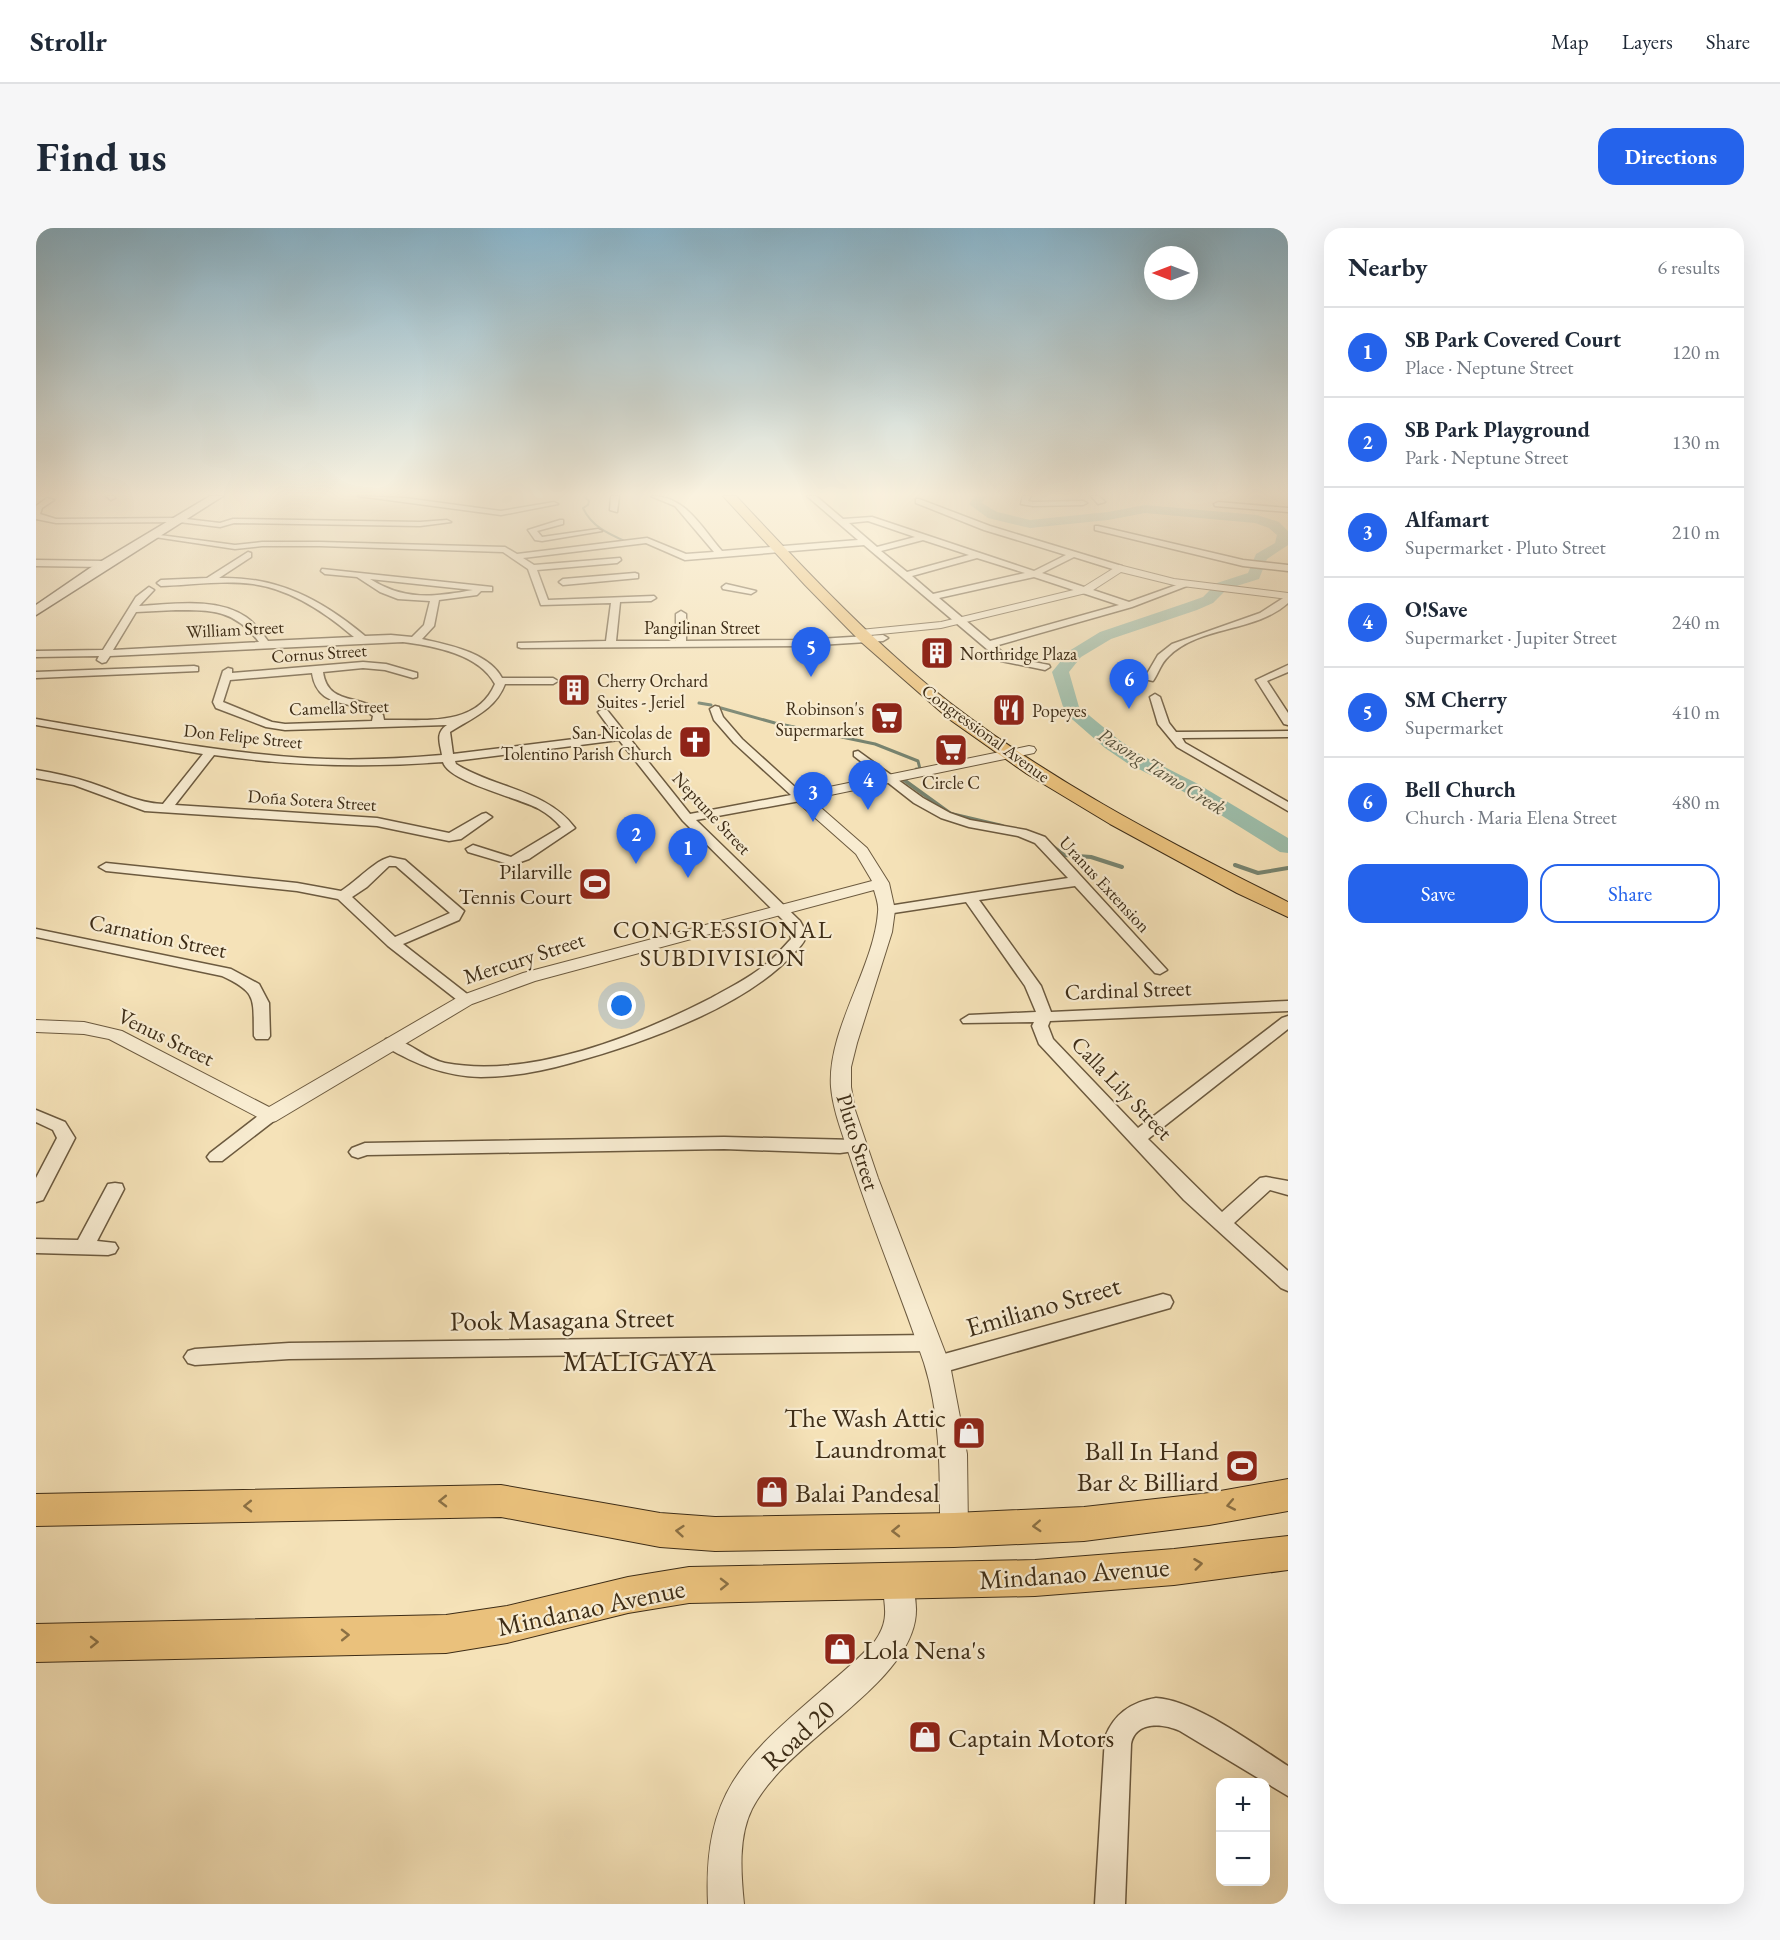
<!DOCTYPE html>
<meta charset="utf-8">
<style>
:root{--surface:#fff;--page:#f6f6f7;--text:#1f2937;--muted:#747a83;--line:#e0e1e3;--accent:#2563eb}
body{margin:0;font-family:"EB Garamond",serif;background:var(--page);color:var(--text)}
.controls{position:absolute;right:18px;bottom:18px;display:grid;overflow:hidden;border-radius:12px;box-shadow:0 6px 24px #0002}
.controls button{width:54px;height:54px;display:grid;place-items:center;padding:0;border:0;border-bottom:2px solid var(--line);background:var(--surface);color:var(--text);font:30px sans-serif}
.compass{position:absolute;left:1108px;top:18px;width:54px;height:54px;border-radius:50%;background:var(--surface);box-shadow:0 6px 24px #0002;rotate:270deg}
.you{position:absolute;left:586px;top:778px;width:21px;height:21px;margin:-15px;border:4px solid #fff;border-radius:50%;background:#1a73e8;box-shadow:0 0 0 9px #1a73e833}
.badge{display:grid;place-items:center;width:39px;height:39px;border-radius:50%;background:var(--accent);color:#fff;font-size:20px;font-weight:700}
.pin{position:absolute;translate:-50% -50px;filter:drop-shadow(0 2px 3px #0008)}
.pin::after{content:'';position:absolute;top:32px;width:21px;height:18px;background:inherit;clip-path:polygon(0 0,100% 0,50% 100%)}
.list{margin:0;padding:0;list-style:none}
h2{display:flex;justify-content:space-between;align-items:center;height:78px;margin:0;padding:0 24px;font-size:26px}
h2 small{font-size:20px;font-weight:400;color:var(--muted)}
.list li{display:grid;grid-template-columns:39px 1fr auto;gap:18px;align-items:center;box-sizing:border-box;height:90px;padding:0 24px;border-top:2px solid var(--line)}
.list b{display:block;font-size:22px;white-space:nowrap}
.list p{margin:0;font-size:20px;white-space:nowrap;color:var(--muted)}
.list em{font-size:20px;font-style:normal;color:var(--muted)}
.actions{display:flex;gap:12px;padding:18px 24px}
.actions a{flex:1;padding:14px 0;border:2px solid var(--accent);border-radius:18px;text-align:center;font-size:21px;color:var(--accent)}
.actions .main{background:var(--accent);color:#fff}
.map{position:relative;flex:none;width:1252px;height:1676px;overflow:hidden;border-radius:18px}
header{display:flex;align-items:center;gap:36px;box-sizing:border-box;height:84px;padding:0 30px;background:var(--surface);border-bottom:2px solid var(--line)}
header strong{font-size:28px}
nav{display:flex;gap:33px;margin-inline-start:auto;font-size:21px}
.intro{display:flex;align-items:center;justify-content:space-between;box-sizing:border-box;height:144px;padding:0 36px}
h1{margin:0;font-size:42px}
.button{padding:15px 27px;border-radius:18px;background:var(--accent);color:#fff;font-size:21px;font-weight:700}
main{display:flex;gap:36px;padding:0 36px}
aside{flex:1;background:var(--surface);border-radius:18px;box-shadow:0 6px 24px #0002}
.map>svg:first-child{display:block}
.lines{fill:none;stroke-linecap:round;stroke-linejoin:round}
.stream-far2{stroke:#778470;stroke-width:2}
.stream-far1{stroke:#778470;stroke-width:3}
.stream{stroke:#778470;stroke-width:4}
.river{fill:#9dbeab;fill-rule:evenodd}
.minor-casing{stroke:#6c5a3f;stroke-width:3}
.tertiary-casing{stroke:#6c5a3f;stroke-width:2}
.secondary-casing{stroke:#3e2d17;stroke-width:3}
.primary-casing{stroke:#3e2d17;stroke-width:2}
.minor{fill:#f8ecd1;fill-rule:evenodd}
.tertiary{fill:#f8ecd1;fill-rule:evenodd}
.secondary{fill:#f8ecd1;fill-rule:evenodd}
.primary{fill:#eac17c;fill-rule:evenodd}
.oneway{stroke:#8b7044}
.labels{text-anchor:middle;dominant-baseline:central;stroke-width:4.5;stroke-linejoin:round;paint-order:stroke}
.far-street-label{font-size:18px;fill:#3e2d17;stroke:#f8ecd1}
.far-poi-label{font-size:18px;fill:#3e2d17;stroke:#f8ecd1;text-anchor:start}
.far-water-label{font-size:20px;font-style:italic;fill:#56513c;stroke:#f8ecd1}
.poi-label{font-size:22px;fill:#3e2d17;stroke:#f8ecd1;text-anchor:end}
.street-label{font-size:22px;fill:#3e2d17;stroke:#f8ecd1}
.neighbourhood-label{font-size:24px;letter-spacing:1.5px;fill:#3e2d17;stroke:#f8ecd1}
.near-street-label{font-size:27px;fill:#3e2d17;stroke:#f8ecd1}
.near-poi-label{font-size:27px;fill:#3e2d17;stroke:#f8ecd1;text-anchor:start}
.near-neighbourhood-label{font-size:28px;letter-spacing:1.5px;fill:#3e2d17;stroke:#f8ecd1}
</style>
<header>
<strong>Strollr</strong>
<nav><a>Map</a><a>Layers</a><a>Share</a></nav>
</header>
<div class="intro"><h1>Find us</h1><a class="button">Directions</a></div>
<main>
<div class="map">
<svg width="1252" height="1676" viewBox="0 0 1252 1676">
<rect width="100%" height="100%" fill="#f5e2b8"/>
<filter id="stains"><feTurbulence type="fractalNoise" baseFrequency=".00333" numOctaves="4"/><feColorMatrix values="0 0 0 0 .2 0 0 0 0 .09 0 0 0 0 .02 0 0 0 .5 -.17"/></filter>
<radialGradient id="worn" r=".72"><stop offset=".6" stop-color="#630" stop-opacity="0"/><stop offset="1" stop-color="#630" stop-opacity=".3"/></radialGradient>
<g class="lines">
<path class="stream-far2" d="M548,268L553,273L552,277L547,280C556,299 573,306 591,314"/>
<path class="stream-far1" d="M663,475L675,477
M685,480L739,495L839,516L882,533L884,541H880"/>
<path class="stream" d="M868,552L915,586L966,598
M1015,617L1028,627L1055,629L1086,639
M1199,637L1222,645L1252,640"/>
<path class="river" d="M939,268H951L946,275L961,284L994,292L1072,284L1109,277L1221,287L1243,294L1252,303V317L1231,331L1223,351L1191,361L1177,375L1161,382L1075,411L1045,429L1033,444L1043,479L1083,512L1105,527L1162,556L1252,610V625L1244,624L1148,564L1091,535L1069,520L1029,485L1016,444L1033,423L1064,404L1150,375L1167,369L1181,355L1212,345L1220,326L1239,315L1241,307L1233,300L1219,295L1109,285L1072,292L994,300L952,290L933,276Z"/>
<g class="minor-casing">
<path id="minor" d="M70,268H78L79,270L75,272Z
M322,268L369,270L465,283L518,274L522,276L465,287Z
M575,268H583L581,284L574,282Z
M615,268C650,268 665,299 686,323L822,312L771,268H780L807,291L836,289L998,343L1030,327L948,302L880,275V271H883L954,298L1086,338L1087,340L1083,343L1038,329L1006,345L1093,374L1149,354L1156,356L1096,379L959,418L972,429L1013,437L1014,439L1009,442L965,433L828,317L649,332L610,315L487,330L498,337L584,330L585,332L581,335L501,342L512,372L618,368L620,370L615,373L584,374L580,413H640V386L645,383L650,386V413L767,412L847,407L852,410L847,413L767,418L485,420L482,419V415L570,413L575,375L505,377L492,341L467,324L284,318H226L199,321L112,308L116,306L199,317L226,314H284L469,319L481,326L611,310L650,326L678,324L639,278ZM832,293L879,309L841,319L813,295ZM887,312L933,327L871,344L845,323ZM941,330L989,345L897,366L876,348ZM998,349L1083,377L954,413L903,370Z
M987,268H995L992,273L997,274L1047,273L1051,275L1047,277L997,278L985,276Z
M1055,268H1063L1069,274L1062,276Z
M11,270L18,272L6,280L4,286L20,291L142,290L184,295L197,291L384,294L411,292L415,294L384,298L198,295L184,299L143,294L20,295L0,291V278Z
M1182,274L1252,280V284L1179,278L1178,276Z
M524,292H527V296L501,303L506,309L562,301L566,303L506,313L499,312L492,302Z
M1062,298L1207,332L1252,337V343L1207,338L1059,302V298Z
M212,324L215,325V329L183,350C241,348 286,372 329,408L355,407L376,409L388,397L394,373L362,371L344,364L321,349L289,346L285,343L286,341L456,359V363H445L441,367L403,372L398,398L386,411C412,417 452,424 466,450H517L522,453L517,456H469C459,482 436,490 414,504L417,526L578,506L562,484L567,481L571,482L654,586L755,567L698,515L678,492L674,481L679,478L683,479L687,489L706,511L770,569L764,573L660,592L764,693C767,698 770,704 769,710C768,716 762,720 759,724C710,779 605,816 535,835C507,843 475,849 445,849C409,848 381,837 350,819L348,815L350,811L356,810C375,815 390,831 409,835C494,851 601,808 675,770C693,760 713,750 729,737C739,730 746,720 755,711L753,698L647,593L583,512L419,533L420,536C458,560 511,562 539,600L493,631L476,637L432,624L430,621L437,617L475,629L525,599C519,592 512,586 503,581C484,570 412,554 407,534C330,540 255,538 178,527L139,577L341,590L413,605L446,586L450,585L456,589L425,611L413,613L341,598L109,583L38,557L0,550V542C19,545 37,549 55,555C80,563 101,575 127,576L167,526L0,497V491C89,506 178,524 268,530C314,533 360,531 406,527C404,515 399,505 411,497L249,502L230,499L180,480L177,474L187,443L192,440L196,441V445L327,434L350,436L381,445V449L377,450L349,442L327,440L287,444C292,480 328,464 347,487L348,492C387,491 440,500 459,456C443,426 398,418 367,414L74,428L70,434L66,435L61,432L63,428L0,429V423L67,422L100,369L113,359L118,362L103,378C137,376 181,369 210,389C219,395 226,405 232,413L318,409C290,385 255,361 217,356C186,352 156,357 125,358L121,355L125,352L171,350ZM334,351L437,362C398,369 369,373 334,351ZM140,382C177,382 199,382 223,414L77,422L100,384ZM276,445C282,483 315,469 337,488L336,493L249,496L236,494L187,474L194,452Z
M0,332L68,333L72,336L68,339L0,338Z
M599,345L602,346V350L527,357L523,354L527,351Z
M690,356L720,363L715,366L687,361L686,359Z
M1252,367V375C1219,405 1164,397 1132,429C1125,435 1122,446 1117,453L1108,451L1122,427L1136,416L1224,385Z
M1252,437V444L1231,453L1252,485V497L1248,496L1220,452Z
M158,438L162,439V443L0,450V444Z
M1119,466L1124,469L1133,495L1140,504L1252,503V509L1146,510L1149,515L1252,574V583L1141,519L1122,496L1114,469Z
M822,523L887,570L914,585L934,592L990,602L1009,609L1131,742L1124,746L1119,745L1039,658L943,672L1005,758L1015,784L1252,773V783L1014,793L1012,798L1017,811L1102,900L1246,790L1252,788V801L1112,911L1186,984L1224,950L1230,949L1252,953V967L1234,962L1198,995L1252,1043V1063L1245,1060L1148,972L1003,816L996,798L998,794L927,795L925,792L933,787L1000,784L989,758L930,674L851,686L844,682L846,679L1032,650L999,615L982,608L933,599L905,590L878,575L818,528V524Z
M354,629L369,632L428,683L423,692L367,716L435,769L438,772L435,775H425L352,718L302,671L261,663L70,643L63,639L70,635L261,655L305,663C321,653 338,633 354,629ZM353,638H360L414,685L359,709L316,669L331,659Z
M0,701L195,741L223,756L233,775L234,808L232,811H220L218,808C217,770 222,765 186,748L0,709Z
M0,882L29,894L39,910L7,972L0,974V950L21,910L17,902L0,894Z
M233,882L239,884L242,888L239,892L186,933H174L171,929L174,925L227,884Z
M688,909L820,912L826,914L829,918L826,922L804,925L688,921L331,927L322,930L316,928L313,924L316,920L329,915Z
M79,955L86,956L88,961L61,1013L79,1015L82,1020L79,1025L72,1027L0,1025V1011L42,1012L72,956Z
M1127,1066L1134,1068L1137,1074L1134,1080L901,1146L894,1143L890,1137L894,1131L901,1128Z
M894,1107L901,1109L904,1115L901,1121L894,1123L253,1131L159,1137L152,1135L148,1129L152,1123L159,1121L253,1115Z
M1120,1470C1159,1472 1219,1517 1252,1538V1568L1144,1503C1128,1496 1100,1492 1095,1516L1089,1676H1059L1069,1509C1078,1486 1095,1474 1120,1470Z"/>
</g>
<g class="tertiary-casing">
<path id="tertiary" d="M1083,337L1138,351L1252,365V371L1138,357L1085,344L1054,364L905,400L824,408L818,405L824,402L905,394L1046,360Z
M993,518L998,519L1000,522L998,525L775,571L831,620L853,655L859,682L856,704L821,815L815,839V859L819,882L842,950L914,1137L931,1226L932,1302L928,1311L918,1315L908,1311L904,1302C904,1246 905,1189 888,1135C865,1066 836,999 814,929C807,907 797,883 795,859C791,802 838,740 842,684C843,677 840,669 838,662L499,753L436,776L240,893L233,895L73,811L48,806L0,804V792L48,794L86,803L233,879L424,768L487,745L836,653L820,626L759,572L757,569L759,566Z
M861,1340L871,1344C878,1359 882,1377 879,1393C866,1462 750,1514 716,1581C702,1609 705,1646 708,1676H672C667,1565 707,1530 786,1462C804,1446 823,1431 839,1413C860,1383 840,1369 851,1344Z"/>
</g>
<g class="secondary-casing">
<path id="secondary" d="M174,268H187L0,387V377L54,340Z"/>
</g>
<g class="primary-casing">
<path id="primary" d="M687,268H700C762,334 824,401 894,459C1002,547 1128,612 1252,674V689L1201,665L1074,596L991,546L913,491L824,413L769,357Z
M1252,1251V1283L1173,1297L1048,1313L918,1319L679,1323L624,1319L465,1289L0,1298V1266L465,1257L624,1285L679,1289L918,1285L1048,1279L1173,1265Z
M1252,1308V1342L1138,1357L999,1368L653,1375L592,1385L471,1415L410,1425L0,1434V1396L410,1387L471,1378L592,1349L653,1339L999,1332L1138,1321Z"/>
</g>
<use href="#minor" class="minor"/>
<use href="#tertiary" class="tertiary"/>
<use href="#secondary" class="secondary"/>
<use href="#primary" class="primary"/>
</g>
<defs><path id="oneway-chevron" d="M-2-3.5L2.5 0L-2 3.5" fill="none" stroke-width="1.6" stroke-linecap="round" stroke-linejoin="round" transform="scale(1.5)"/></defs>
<g class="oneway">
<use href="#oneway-chevron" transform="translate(407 1273) rotate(179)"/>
<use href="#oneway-chevron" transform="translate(1195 1277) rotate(169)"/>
<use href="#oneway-chevron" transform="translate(212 1278) rotate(179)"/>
<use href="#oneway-chevron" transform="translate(1001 1298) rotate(177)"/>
<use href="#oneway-chevron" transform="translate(644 1303) rotate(-175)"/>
<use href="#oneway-chevron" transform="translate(860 1303) rotate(179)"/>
<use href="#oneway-chevron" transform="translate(1162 1336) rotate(-7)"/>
<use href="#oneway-chevron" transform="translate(688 1356) rotate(-1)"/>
<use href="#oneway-chevron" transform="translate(309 1407) rotate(-1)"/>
<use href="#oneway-chevron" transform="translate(58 1414) rotate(-1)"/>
</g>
<linearGradient id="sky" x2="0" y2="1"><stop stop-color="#8ab8d0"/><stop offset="0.53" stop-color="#faf2df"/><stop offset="1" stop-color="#faf2df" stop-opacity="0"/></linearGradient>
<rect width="1252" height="503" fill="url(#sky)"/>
<defs>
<g id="building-square" transform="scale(1.725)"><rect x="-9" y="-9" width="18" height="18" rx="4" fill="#8f2418" stroke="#f8ecd1"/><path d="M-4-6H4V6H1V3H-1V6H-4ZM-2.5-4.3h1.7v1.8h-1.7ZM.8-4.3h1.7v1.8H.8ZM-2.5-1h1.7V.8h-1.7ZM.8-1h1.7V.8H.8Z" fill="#fff"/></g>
<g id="restaurant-square" transform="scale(1.725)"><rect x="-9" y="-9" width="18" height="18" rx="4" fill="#8f2418" stroke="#f8ecd1"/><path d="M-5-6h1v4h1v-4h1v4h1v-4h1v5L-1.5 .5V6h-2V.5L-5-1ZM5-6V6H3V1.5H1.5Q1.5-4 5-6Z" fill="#fff"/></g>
<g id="supermarket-square" transform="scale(1.725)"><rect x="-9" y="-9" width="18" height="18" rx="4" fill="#8f2418" stroke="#f8ecd1"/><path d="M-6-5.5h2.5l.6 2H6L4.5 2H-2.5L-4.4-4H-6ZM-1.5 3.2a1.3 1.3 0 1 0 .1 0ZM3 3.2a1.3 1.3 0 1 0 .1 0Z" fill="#fff"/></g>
<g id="church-square" transform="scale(1.725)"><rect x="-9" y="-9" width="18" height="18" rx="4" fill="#8f2418" stroke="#f8ecd1"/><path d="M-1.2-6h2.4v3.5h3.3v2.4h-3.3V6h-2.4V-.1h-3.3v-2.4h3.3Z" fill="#fff"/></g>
<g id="stadium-square" transform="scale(1.725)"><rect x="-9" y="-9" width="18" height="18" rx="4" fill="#8f2418" stroke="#f8ecd1"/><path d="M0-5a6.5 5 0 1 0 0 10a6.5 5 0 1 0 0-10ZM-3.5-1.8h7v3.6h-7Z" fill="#fff"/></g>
<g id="shop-square" transform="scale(1.725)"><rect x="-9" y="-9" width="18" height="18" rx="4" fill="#8f2418" stroke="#f8ecd1"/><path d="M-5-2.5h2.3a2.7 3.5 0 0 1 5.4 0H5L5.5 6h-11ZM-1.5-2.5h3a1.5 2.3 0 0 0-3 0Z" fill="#fff"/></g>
</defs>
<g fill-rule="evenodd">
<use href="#building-square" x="901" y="425"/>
<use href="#building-square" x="538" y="462"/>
<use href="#restaurant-square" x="973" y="482"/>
<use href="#supermarket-square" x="851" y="490"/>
<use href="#church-square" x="659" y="514"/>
<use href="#supermarket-square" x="915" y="522"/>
<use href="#stadium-square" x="559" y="656"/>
<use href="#shop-square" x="933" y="1205"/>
<use href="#stadium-square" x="1206" y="1238"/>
<use href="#shop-square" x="736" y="1264"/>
<use href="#shop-square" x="804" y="1421"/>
<use href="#shop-square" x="889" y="1509"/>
</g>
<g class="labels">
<g class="far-street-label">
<text x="666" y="399">Pangilinan Street</text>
<text transform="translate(199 401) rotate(-3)">William Street</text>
<text transform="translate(283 425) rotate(-4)">Cornus Street</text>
<text transform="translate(303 479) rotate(-2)">Camella Street</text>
<text transform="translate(950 505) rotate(36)">Congressional Avenue</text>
<text transform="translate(207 508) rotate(6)">Don Felipe Street</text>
<text transform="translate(276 572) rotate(4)">Doña Sotera Street</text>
<text transform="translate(676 585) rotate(47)">Neptune Street</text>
<text transform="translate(1069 656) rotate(47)">Uranus Extension</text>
</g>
<g class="far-poi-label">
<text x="924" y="425">Northridge Plaza</text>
<text x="561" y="452">Cherry Orchard<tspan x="561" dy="21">Suites - Jeriel</tspan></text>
<text x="828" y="480" text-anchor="end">Robinson's<tspan x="828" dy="21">Supermarket</tspan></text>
<text x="996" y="482">Popeyes</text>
<text x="636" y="504" text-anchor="end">San Nicolas de<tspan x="636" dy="21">Tolentino Parish Church</tspan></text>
<text x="915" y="554" text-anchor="middle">Circle C</text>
</g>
<g class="far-water-label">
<text transform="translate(1126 543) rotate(32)">Pasong Tamo Creek</text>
</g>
<g class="poi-label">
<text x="536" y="643">Pilarville<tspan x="536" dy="25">Tennis Court</tspan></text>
</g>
<g class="street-label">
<text transform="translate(122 708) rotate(12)">Carnation Street</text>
<text transform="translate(488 730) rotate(-18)">Mercury Street</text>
<text transform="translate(1092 762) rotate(-2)">Cardinal Street</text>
<text transform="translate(130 809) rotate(26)">Venus Street</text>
<text transform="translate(1086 860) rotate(46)">Calla Lily Street</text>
<text transform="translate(822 914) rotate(73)">Pluto Street</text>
</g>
<g class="neighbourhood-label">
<text x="687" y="701">CONGRESSIONAL<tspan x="687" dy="28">SUBDIVISION</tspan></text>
</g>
<g class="near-street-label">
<text transform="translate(1007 1078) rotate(-16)">Emiliano Street</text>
<text transform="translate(526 1091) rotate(-1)">Pook Masagana Street</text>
<text transform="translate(1038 1345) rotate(-4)">Mindanao Avenue</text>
<text transform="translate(555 1379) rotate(-12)">Mindanao Avenue</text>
<text transform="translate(762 1507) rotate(-43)">Road 20</text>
</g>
<g class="near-poi-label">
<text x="910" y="1189" text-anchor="end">The Wash Attic<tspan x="910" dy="31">Laundromat</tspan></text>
<text x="1183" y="1222" text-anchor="end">Ball In Hand<tspan x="1183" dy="31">Bar &amp; Billiard</tspan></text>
<text x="759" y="1264">Balai Pandesal</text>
<text x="827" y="1421">Lola Nena's</text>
<text x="912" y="1509">Captain Motors</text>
</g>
<g class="near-neighbourhood-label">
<text x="604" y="1133">MALIGAYA</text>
</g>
</g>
<rect width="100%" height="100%" filter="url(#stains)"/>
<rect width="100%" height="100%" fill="url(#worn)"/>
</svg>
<div class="controls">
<button>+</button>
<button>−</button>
</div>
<svg class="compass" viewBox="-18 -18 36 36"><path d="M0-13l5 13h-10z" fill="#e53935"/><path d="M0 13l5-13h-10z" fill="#747a83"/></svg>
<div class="you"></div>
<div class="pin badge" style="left:652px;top:650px">1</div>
<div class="pin badge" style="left:600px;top:636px">2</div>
<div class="pin badge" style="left:777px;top:594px">3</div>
<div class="pin badge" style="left:832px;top:582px">4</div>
<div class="pin badge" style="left:775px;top:449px">5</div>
<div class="pin badge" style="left:1093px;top:481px">6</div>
</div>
<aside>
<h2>Nearby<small>6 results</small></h2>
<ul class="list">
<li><span class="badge">1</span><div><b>SB Park Covered Court</b><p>Place · Neptune Street</p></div><em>120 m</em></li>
<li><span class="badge">2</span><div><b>SB Park Playground</b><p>Park · Neptune Street</p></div><em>130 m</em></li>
<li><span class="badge">3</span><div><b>Alfamart</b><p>Supermarket · Pluto Street</p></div><em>210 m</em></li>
<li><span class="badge">4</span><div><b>O!Save</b><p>Supermarket · Jupiter Street</p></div><em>240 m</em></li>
<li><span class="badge">5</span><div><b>SM Cherry</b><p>Supermarket</p></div><em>410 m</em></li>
<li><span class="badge">6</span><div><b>Bell Church</b><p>Church · Maria Elena Street</p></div><em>480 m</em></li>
</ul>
<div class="actions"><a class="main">Save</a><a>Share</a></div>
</aside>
</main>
